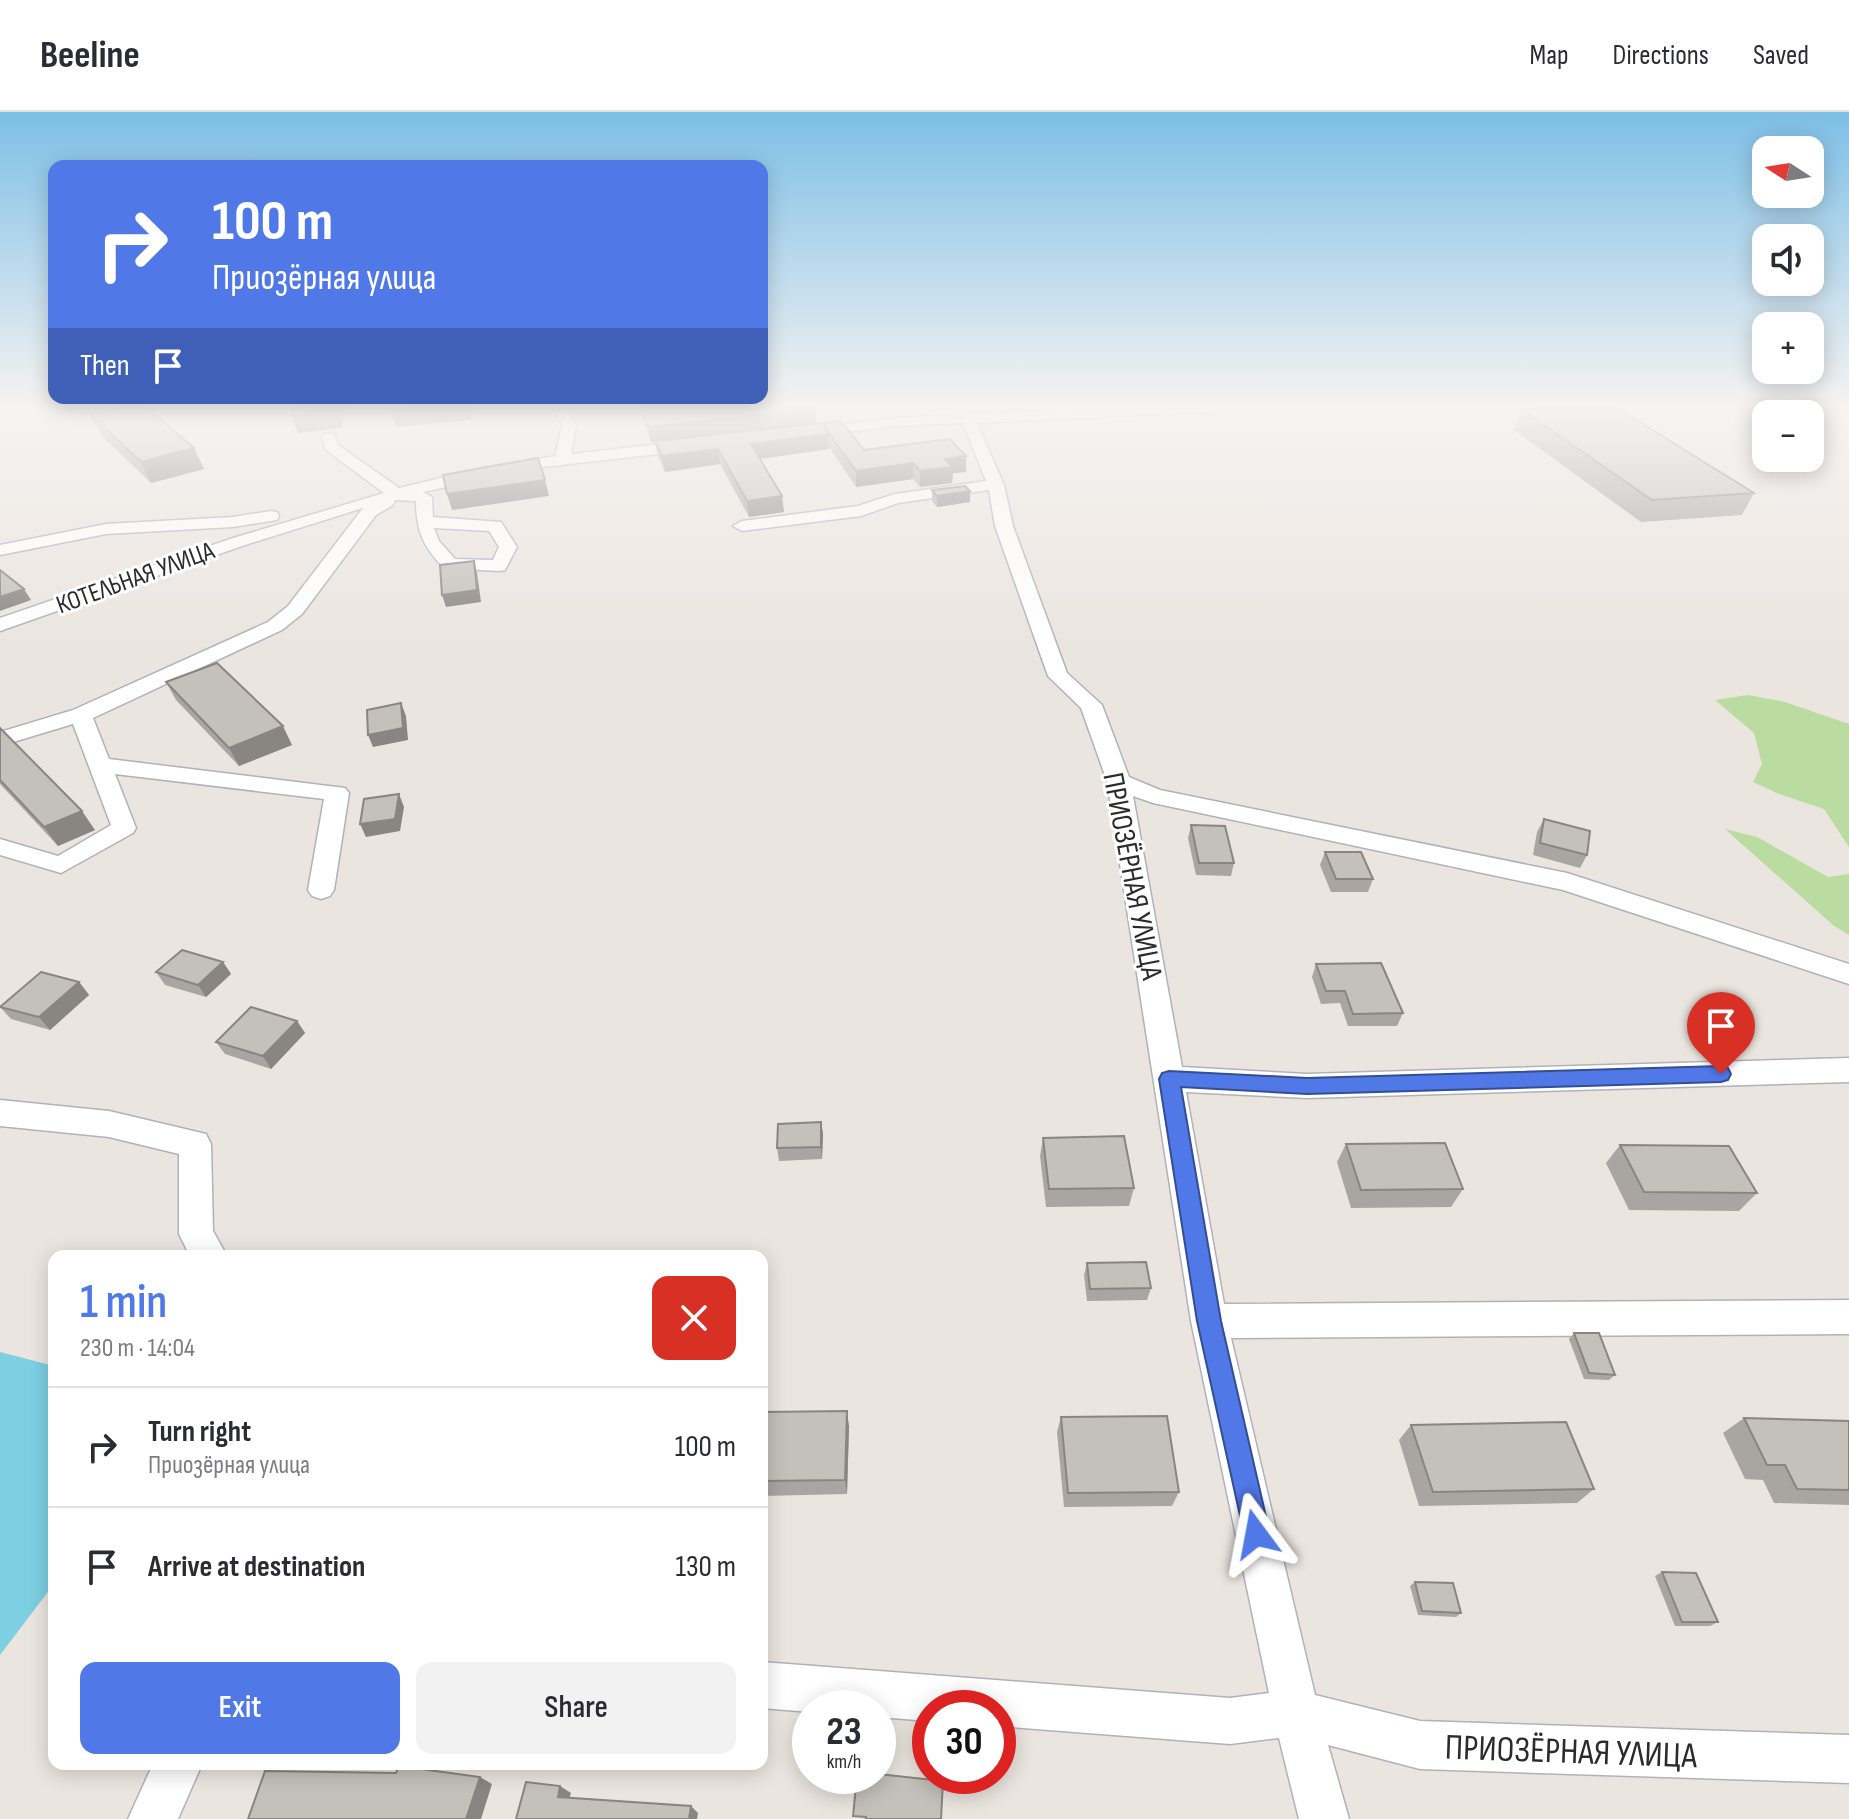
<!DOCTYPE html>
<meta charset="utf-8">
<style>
body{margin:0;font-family:"Sofia Sans Condensed",sans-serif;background:#f2f2f3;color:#2b2b33;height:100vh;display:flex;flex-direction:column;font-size:30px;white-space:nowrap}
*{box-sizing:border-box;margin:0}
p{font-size:26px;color:#7c7c81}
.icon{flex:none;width:44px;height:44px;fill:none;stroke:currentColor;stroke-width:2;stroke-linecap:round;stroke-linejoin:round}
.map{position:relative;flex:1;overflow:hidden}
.drawer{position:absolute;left:48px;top:1138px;width:720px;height:520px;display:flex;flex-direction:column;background:#fff;border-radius:16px;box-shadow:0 4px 20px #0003}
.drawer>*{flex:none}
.banner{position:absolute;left:48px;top:48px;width:720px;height:244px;border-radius:16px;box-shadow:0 4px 20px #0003;background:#5078e7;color:#fff;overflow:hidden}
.needle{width:52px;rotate:282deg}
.tools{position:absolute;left:1752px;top:24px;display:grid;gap:16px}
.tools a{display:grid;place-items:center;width:72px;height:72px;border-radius:16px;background:#fff;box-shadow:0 4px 20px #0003;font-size:40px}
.speed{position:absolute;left:792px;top:1578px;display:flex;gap:16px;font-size:40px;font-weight:700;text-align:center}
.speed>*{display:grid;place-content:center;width:104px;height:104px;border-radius:50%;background:#fff;box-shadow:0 4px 20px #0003;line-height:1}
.speed small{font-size:20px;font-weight:400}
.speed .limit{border:12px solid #d22;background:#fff;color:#111}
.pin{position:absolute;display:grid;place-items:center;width:68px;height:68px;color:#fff;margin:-82px -34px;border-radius:50% 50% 50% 0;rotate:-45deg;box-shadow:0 0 8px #0007}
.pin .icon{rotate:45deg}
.me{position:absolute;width:88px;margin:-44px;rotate:347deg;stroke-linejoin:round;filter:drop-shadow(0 0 6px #0008)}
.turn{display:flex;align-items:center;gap:28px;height:168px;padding:0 32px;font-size:36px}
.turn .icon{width:104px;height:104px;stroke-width:2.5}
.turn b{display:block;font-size:56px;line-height:68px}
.then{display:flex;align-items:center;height:76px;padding:0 32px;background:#0003;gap:16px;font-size:30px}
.round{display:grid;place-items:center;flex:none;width:84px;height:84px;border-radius:16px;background:#f2f2f3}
.head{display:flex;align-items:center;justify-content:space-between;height:136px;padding:0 32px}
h1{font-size:48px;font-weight:600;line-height:60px;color:#5078e7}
.cta{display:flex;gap:16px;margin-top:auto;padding:16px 32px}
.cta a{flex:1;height:92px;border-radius:16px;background:#5078e7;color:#fff;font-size:32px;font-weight:600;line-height:92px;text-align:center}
.cta a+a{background:#f2f2f3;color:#2b2b33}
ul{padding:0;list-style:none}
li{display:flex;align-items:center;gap:24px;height:120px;padding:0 32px;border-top:2px solid #e1e1e2}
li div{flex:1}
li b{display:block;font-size:30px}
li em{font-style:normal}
header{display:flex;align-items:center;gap:48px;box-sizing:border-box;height:112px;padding:0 40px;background:#fff;border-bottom:2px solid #e1e1e2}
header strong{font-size:38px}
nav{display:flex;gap:44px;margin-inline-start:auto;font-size:28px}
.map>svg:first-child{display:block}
</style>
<header>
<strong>Beeline</strong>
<nav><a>Map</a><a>Directions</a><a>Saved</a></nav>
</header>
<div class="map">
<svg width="1849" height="1707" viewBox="0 0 1849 1707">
<rect width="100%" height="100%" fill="#ebe5df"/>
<!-- green -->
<g fill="#badca1">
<polygon points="1748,583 1785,590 1849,612 1849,735 1824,697 1779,682 1753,670 1762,652 1754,621 1715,588"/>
<polygon points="1725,717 1757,725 1828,765 1849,762 1849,823 1833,813"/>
</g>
<!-- water -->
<polygon fill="#7dcfe2" points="0,1240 54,1254 54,1472 0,1543"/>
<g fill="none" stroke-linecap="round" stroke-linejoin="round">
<!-- minor casing -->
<g stroke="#afb2ba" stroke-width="3">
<g id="minor">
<path d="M554,295h14l8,18 -5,29 123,-14 8,5 -8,5 -160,18 -111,24 9,5 1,20 68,5 16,25 -12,23 -6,1 -55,-3c-21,-21 -28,-38 -28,-67l-21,-1 -2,5 -17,10 -74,99 -20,16 -189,88 16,41 236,29 4,5 -15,97 -4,6 -9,3 -9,-3 -4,-6 16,-91 -209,-25 21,54 -3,5 -72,40 -61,-18v-16l58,17 53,-31 -38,-101 -73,22v-14l73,-22 195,-88 20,-16 75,-98 -118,37 -245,86v-13l233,-80 151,-45 -58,-43 -4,-13 2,-3h10l4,11 61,43 83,-20 73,-12 7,-31zM434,416l55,3 10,16 -6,13 -38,-1 -16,-18z"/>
<polygon points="1121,295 1227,295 1220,299 977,311 1004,373 1013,414 1067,561 1102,593 1129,665 1160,678 1567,761 1849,852 1849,872 1563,778 1153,691 1133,684 1182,955 1307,962 1849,946 1849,970 1307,986 1186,980 1224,1192 1849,1188 1849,1222 1231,1226 1315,1583 1420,1609 1849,1623 1849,1671 1420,1657 1328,1633 1349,1707 1299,1707 1279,1626 1230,1632 998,1614 998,1596 930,1596 930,1609 878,1605 878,1596 810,1596 810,1600 762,1596 762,1550 1230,1586 1269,1581 1191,1209 1107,669 1081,596 1048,564 995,414 989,378 898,391 861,404 742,419 733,414 742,409 858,394 895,382 986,369 963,311 898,314 810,324 803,320 805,317 898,306"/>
<polygon points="271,399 277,400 279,404 277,408 233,415 106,422 0,443 0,433 106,412 233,405"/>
<polygon points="0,988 109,999 206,1022 211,1032 213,1119 227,1144 190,1144 179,1122 179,1042 109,1025 0,1014"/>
<polygon points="153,1652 202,1652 178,1707 128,1707"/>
</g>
</g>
<!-- minor -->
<use href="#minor" fill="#fff" fill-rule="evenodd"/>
</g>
<!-- wall -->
<g fill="#a9a5a0">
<polygon points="639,295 814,295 816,311 864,338 966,360 953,361 952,371 920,375 913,367 856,375 829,335 829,337 760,347 782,384 784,400 749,405 720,352 665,360 658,344 655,330 651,330"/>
<polygon points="1525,295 1615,295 1754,381 1742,403 1641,410 1514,318 1522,298 1524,298"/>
<polygon points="91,303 194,336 204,357 151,371 101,323"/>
<polygon points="932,378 970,390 937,395 932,389"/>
<polygon points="166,570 292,633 239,654 176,588"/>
<polygon points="0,616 95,718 58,734 0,672"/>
<polygon points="1544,707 1587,743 1580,756 1533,743 1537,720"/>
<polygon points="1191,713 1234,751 1231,764 1196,763 1188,726"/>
<polygon points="1325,740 1373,767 1368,780 1331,780 1320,753"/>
<polygon points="223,850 231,862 206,885 165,873 156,860"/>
<polygon points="1316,852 1403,901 1397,914 1348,914 1340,891 1321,892 1312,865"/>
<polygon points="79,870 89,883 50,918 11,907 0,895 0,894"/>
<polygon points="297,909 305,921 271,957 225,942 216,930"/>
<polygon points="821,1010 823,1022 822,1047 779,1049 777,1036"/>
<polygon points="1043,1026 1134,1076 1129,1094 1046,1095 1040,1044"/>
<polygon points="1346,1032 1463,1077 1451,1095 1351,1096 1337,1050"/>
<polygon points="1620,1033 1757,1081 1739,1099 1629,1098 1606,1051"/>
<polygon points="1087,1151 1151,1176 1147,1188 1087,1189 1084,1163"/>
<polygon points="1574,1221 1615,1263 1609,1268 1584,1267 1569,1227"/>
<polygon points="762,1300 849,1314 847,1382 762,1384"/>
<polygon points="1061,1305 1179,1380 1172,1394 1064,1395 1057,1320"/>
<polygon points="1744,1306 1849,1309 1849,1393 1774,1391 1763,1368 1745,1367 1723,1321"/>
<polygon points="1411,1313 1594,1377 1577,1391 1419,1394 1399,1328"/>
<polygon points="1662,1460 1718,1510 1710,1514 1675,1514 1655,1464"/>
<polygon points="1415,1470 1461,1501 1456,1505 1418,1503 1410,1474"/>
</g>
<!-- shaded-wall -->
<g fill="#898682">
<polygon points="335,295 354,295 344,297 342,316 298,321 291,303"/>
<polygon points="408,295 476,295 470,308 396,315 390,297"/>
<polygon points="815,297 816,312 651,330 648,315"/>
<polygon points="828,322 829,337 752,348 751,332"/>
<polygon points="194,336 204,357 151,371 141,350"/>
<polygon points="718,337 720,352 665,360 662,344"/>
<polygon points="966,344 966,360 953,361 952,371 920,375 920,359 945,347"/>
<polygon points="913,351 913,367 856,375 856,359"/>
<polygon points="545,368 549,384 452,398 447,382"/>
<polygon points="970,379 970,390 937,395 937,384"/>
<polygon points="782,384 784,400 749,405 747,389"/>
<polygon points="474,449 477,461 481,490 446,495 442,483"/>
<polygon points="24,477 31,488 0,499 0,485"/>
<polygon points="401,591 406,604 408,628 373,635 368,623"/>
<polygon points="283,614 292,633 239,654 229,636"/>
<polygon points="399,682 404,695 400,719 366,725 360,712"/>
<polygon points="82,699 95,718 58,734 44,715"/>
<polygon points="223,850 231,862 206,885 198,873"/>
<polygon points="79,870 89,883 50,918 39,905"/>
<polygon points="297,909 305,921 271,957 263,944"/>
<polygon points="821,1010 823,1022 822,1047 821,1035"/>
<polygon points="847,1299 849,1314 847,1382 845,1368"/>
<polygon points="480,1665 492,1672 481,1707 466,1707"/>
<polygon points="560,1674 571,1681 568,1691 558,1685"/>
<polygon points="691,1694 698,1701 697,1707 689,1707"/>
</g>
<!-- building -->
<g fill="#c4c0ba" stroke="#898682" stroke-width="2">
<polygon points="125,295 146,295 194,336 141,350 91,303"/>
<polygon points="292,295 335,295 335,298 291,303"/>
<polygon points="641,295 814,295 815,297 648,315"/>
<polygon points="1536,295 1615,295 1754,381 1652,388 1522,298 1539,297"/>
<polygon points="841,309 864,338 950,327 966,344 945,347 953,355 920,359 913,351 856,359 823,313 828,322 751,332 782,384 747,389 718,337 662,344 655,329"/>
<polygon points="538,346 545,368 447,382 443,363"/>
<polygon points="965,374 970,379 937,384 932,378"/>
<polygon points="474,449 477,478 442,483 440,453"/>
<polygon points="0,458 24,477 0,485"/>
<polygon points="217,551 283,614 229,636 166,570"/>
<polygon points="401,591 403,616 368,623 367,598"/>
<polygon points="0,616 82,699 44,715 0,668"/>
<polygon points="399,682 395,707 360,712 364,687"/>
<polygon points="1544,707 1590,719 1587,743 1540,731"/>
<polygon points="1191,713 1225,714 1234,751 1199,751"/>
<polygon points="1325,740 1361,740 1373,767 1336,767"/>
<polygon points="182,838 223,850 198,873 156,860"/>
<polygon points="1381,851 1403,901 1353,902 1345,879 1326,879 1316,852"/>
<polygon points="41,860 79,870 39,905 0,895"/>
<polygon points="251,895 297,909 263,944 216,930"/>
<polygon points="821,1010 821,1035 777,1036 778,1012"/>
<polygon points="1124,1024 1134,1076 1049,1077 1043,1026"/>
<polygon points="1445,1031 1463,1077 1361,1078 1346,1032"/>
<polygon points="1620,1033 1729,1034 1757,1081 1644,1080"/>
<polygon points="1146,1150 1151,1176 1090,1177 1087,1151"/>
<polygon points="1574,1221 1599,1221 1615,1263 1589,1261"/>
<polygon points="847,1299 845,1368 762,1369 762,1300"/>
<polygon points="1167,1304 1179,1380 1068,1381 1061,1305"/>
<polygon points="1744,1306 1849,1309 1849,1378 1797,1377 1785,1353 1767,1353"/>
<polygon points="1566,1310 1594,1377 1433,1380 1411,1313"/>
<polygon points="1662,1460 1696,1461 1718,1510 1682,1510"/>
<polygon points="1415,1470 1453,1471 1461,1501 1422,1499"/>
<polygon points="399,1654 480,1665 466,1707 248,1707 265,1659 396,1661"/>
<polygon points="878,1662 943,1669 941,1707 866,1707 866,1705 853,1704 857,1664 878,1664"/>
<polygon points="526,1670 560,1674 558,1685 691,1694 689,1707 516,1707"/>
</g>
<!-- sky -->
<linearGradient id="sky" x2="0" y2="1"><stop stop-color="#7dbfe6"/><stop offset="0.55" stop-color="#f6f3f1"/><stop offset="1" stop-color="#f6f3f1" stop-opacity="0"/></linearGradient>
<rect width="1849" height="534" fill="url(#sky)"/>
<!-- route -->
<polygon fill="#5078e7" stroke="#344e96" stroke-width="2" points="1721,954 1728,956 1731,962 1728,968 1721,970 1307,982 1181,975 1221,1209 1270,1422 1266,1431 1256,1435 1246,1431 1197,1209 1159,967 1162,961 1169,959 1307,966"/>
<g text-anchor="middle" stroke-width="6" stroke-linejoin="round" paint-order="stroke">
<!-- far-street labels -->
<g font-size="26" fill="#2b2b2b" stroke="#fff">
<text transform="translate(135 465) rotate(-20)" y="9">КОТЕЛЬНАЯ УЛИЦА</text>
</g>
<!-- street labels -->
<g font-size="30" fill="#2b2b2b" stroke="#fff">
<text transform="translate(1133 764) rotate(79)" y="10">ПРИОЗЁРНАЯ УЛИЦА</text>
</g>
<!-- near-street labels -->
<g font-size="36" fill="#2b2b2b" stroke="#fff">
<text transform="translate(1571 1638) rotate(2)" y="13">ПРИОЗЁРНАЯ УЛИЦА</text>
</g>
</g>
</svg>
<div class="tools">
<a><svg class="needle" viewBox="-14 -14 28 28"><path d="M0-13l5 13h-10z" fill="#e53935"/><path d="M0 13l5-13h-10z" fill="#7c7c81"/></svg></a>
<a><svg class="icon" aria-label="sound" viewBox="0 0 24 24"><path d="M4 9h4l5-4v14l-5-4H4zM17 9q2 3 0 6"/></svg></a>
<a>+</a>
<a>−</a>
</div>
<div class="speed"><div>23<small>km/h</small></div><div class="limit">30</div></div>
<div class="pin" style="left:1721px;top:962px;background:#d93025"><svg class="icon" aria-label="arrive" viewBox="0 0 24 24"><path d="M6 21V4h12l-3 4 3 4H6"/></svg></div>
<svg class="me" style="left:1256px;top:1422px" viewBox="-20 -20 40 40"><path d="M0-17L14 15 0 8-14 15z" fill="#5078e7" stroke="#fff" stroke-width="4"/></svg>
<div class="banner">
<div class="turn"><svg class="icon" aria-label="right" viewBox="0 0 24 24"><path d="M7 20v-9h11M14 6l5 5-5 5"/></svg><div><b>100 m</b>Приозёрная улица</div></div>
<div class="then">Then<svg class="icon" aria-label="arrive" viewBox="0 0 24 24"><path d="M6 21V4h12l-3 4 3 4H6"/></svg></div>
</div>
<section class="drawer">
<div class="head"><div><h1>1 min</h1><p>230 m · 14:04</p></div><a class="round" style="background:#d93025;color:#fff"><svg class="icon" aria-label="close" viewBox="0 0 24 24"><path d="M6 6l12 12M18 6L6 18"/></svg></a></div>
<ul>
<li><svg class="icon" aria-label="right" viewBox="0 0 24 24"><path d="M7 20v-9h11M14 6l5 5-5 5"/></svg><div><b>Turn right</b><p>Приозёрная улица</p></div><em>100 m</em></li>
<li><svg class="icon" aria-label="arrive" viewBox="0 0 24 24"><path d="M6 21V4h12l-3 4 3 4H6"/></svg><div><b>Arrive at destination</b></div><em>130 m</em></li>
</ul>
<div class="cta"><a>Exit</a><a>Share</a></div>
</section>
</div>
